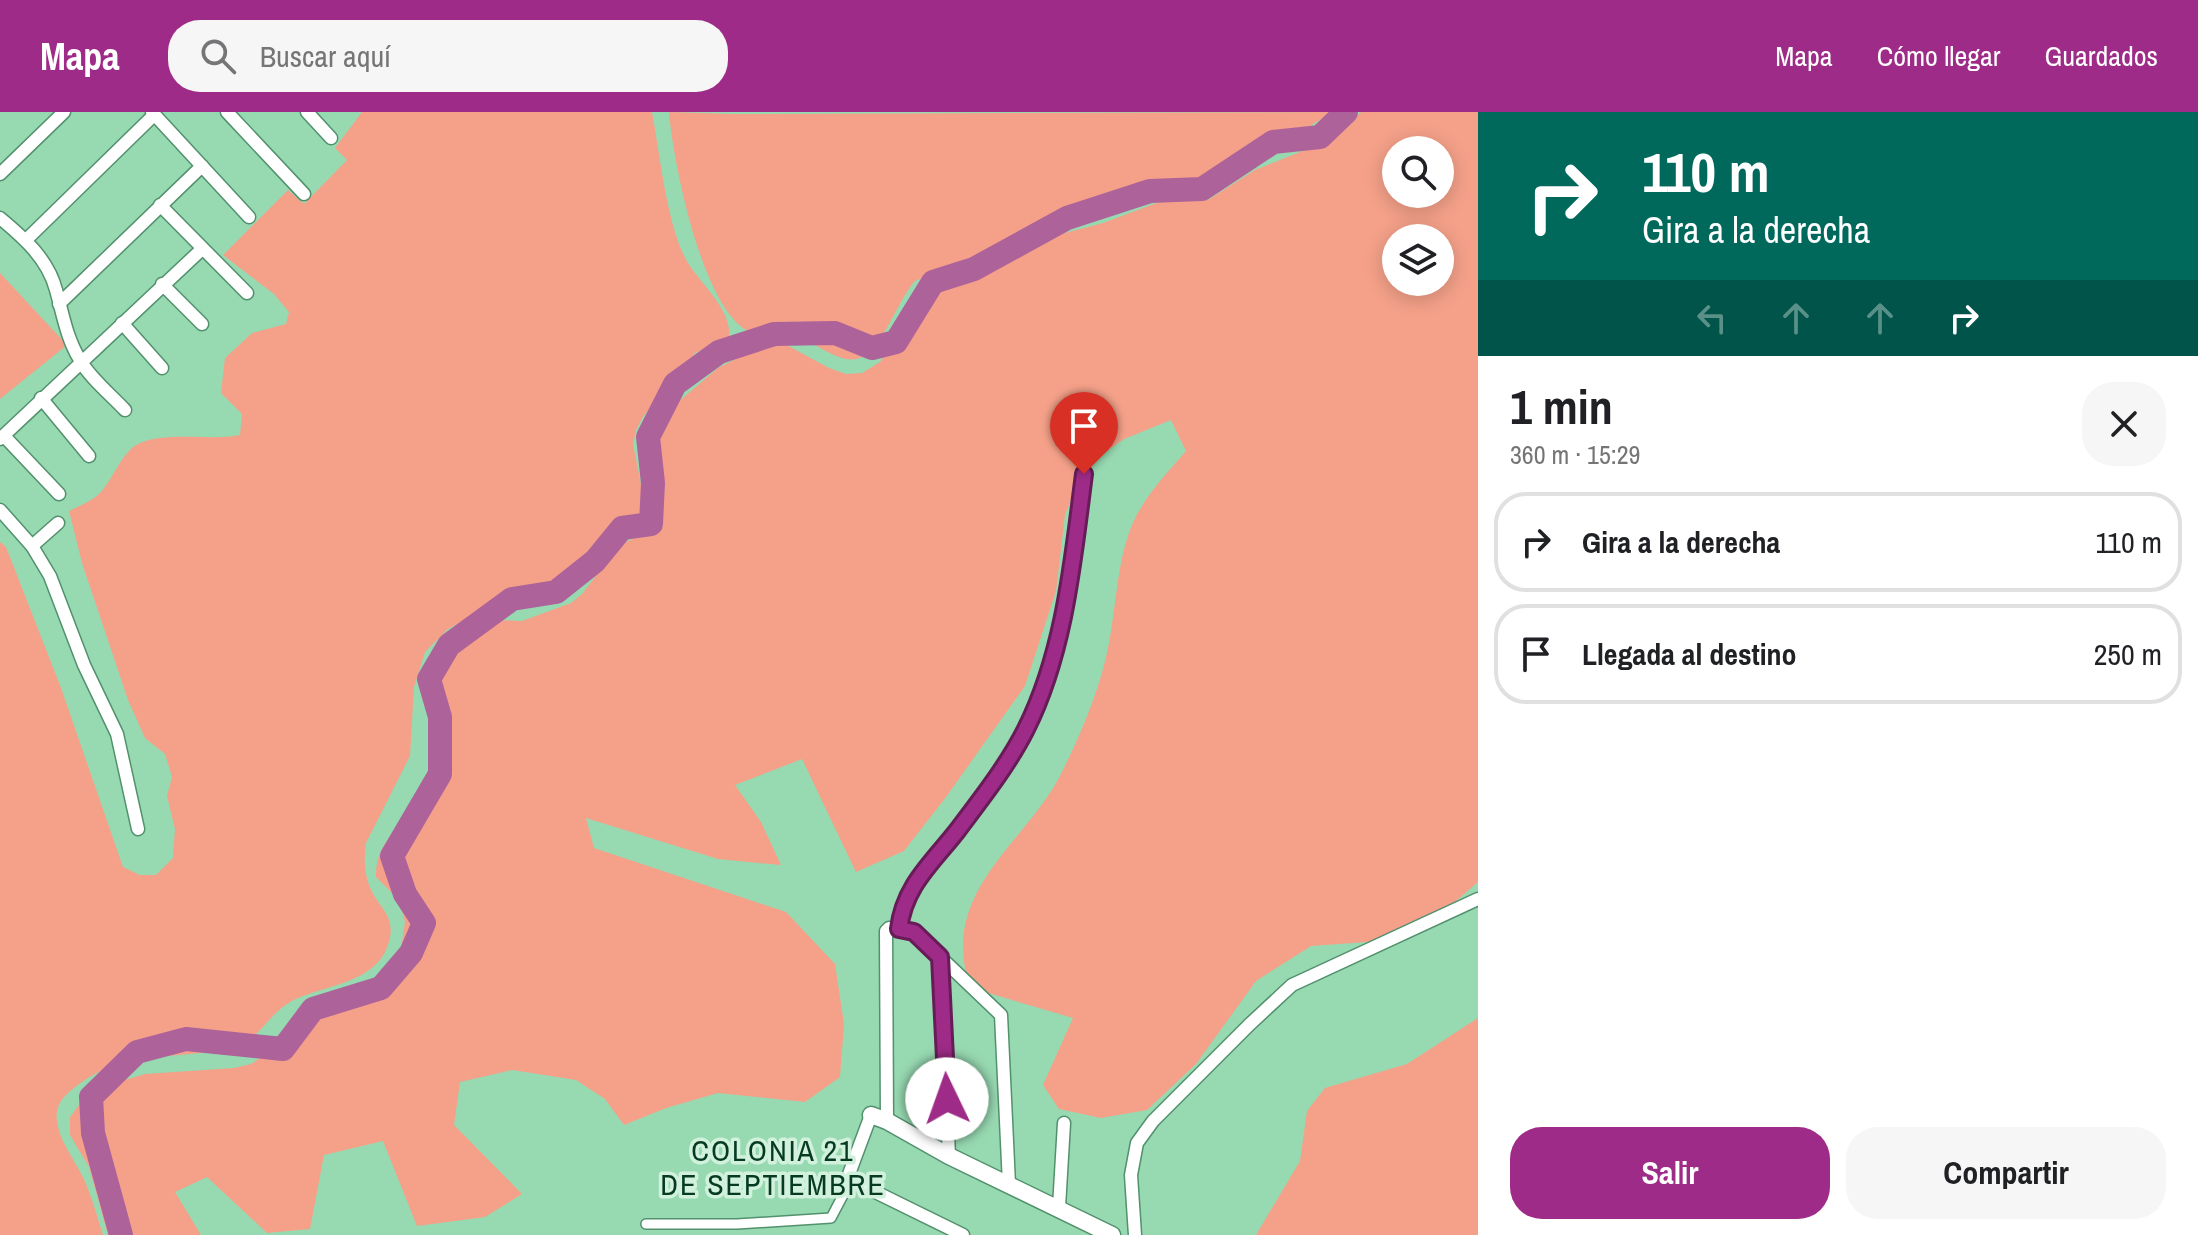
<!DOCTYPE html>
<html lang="es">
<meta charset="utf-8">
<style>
body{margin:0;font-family:"Archivo Narrow",sans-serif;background:#f6f6f6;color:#202124;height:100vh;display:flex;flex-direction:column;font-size:30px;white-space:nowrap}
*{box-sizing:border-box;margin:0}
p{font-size:26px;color:#757577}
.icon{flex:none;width:44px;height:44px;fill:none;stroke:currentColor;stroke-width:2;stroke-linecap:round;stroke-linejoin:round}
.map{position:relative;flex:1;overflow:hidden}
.sheet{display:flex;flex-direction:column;background:#fff;width:720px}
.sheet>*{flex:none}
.guide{background:#00695c;color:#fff;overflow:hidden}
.tools{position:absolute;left:1382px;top:24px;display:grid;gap:16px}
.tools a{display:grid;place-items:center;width:72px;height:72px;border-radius:50%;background:#fff;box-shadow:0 4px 20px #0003;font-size:40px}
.pin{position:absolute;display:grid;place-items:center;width:68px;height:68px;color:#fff;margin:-82px -34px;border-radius:50% 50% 50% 0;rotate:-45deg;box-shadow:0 0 8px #0007}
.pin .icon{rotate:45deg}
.me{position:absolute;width:88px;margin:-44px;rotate:357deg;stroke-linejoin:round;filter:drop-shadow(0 0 6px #0008)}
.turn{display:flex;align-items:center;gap:28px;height:168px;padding:0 32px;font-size:36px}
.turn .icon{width:104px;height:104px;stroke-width:2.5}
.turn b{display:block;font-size:56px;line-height:68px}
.lanes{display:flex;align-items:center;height:76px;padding:0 32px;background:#0003;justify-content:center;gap:40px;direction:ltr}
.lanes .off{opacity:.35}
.round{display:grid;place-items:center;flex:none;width:84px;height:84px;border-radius:32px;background:#f6f6f6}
.headline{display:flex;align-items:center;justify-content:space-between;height:136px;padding:0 32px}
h1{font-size:48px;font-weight:700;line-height:60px}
.button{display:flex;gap:16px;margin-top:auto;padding:16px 32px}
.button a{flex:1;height:92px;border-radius:32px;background:#9e2b87;color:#fff;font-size:32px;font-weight:700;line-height:92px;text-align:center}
.button a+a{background:#f6f6f6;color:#202124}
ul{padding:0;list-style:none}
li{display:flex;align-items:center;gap:24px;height:100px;margin:0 16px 12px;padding:0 16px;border:4px solid #e0e0e0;border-radius:32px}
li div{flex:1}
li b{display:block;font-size:30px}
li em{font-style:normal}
header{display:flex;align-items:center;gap:48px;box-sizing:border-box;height:112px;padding:0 40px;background:#9e2b87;color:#fff}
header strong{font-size:38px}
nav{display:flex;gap:44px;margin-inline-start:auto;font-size:28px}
.search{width:560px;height:72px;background:#f6f6f6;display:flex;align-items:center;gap:20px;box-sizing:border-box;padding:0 28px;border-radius:32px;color:#757577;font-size:30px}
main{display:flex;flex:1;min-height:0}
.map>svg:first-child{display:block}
</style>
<header>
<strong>Mapa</strong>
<div class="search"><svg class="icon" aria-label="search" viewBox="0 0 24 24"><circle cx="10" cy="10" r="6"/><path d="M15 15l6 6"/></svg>Buscar aquí</div>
<nav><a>Mapa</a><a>Cómo llegar</a><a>Guardados</a></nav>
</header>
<main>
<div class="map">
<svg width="1478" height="1123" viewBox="0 0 1478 1123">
<rect width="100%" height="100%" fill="#97d9b1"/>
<!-- green -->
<g fill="#f5a189" fill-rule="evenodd">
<path d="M362,0h290c8,42 15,116 36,151 13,21 45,48 41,75l-34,15 -21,32 -30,30 -8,15 -3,14 9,46 -1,26 -25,10 -14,10 -43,60 -23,7 -52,7 -36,19 -23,23 -11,35 -4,69 -44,87c-2,14 -2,28 3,42 9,24 29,30 19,60 -13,39 -65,40 -96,56 -22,11 -33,39 -56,45 -55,16 -107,1 -157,38 -9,7 -20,15 -22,27 -4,26 23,54 31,78 6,15 10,31 15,46h-103v-693l6,5 55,141 62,179 17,8h16l17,-17 2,-29 -8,-33 5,-19 -7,-23 -20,-16 -17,-38 -46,-137 -13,-52c10,-5 25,-11 32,-19 11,-13 17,-30 29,-42 22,-22 81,-8 110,-15l2,-21 -21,-21 4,-35 27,-25 34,-9 3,-12 -15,-18 -51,-39 65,-65 16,14 43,-44 -12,-12z"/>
<path d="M669,0l65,2 599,-2 -113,68h-27l-75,18 -203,83c-17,19 -31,63 -51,75 -19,11 -38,-7 -56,-14 -18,-7 -43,-2 -60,-11 -46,-23 -75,-170 -79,-219z"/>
<path d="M1361,0h117v770l-22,19 -76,40 -69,5 -55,35 -60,83 -49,46 -46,8 -42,-9 -16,-24 30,-67 -105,-31c-2,-13 -5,-28 -5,-42 1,-69 69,-113 98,-171 20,-40 40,-87 48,-131 7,-36 8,-78 21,-113 11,-30 36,-56 56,-79l-15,-31 -47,19 -40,28 -19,48 -9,76 -31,95 -79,111 -42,54 -48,21 -54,-113 -67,26 26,37 20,43 -63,-6 -132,-41 8,30 192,64 49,52 9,60 -4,53 -35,25 -87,-9 -52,15 -42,17 -19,-26 -29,-19 -64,-10 -52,12 -6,43 68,69 -37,23 -68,9 -34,-85 -59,14 -14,74 -43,4 -60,-56 -32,15 26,43h-93l-19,-68 -19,-32v-18l12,-16 36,-19 27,-8 89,-6 17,-4 14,-9 33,-31 13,-7 48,-11 30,-20 9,-17 7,-47 -6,-22 -23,-23c-1,-42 34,-54 59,-83l2,-45 -13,-54 12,-36 20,-22 21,-13 14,-4 31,1 49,-18 11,-9 37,-48 28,-15 5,-6 2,-11 -6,-57 10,-33 6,-10 54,-46 50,-25h15l46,25 17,6 16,-1 18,-11 14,-20 14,-35 29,-22 113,-48 53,-14 59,-22 46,-1 47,-30 60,-24 29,-17zM1396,38h44v44h-44zM1396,126h44v44h-44z"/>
<polygon points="0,161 67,233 0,287"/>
<polygon points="1478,906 1478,1123 1256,1123 1300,1049 1307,999 1325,976 1407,952"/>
</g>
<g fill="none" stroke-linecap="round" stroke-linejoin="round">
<!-- river -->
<polyline stroke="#ad639a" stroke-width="24" points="121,1123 93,1021 91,985 137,940 186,927 283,937 313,897 381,876 411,841 424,811 405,782 392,744 440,662 440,605 429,567 449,533 512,487 556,480 595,449 622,416 651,412 653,371 648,325 675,272 719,240 774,222 835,221 872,236 896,230 933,170 974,157 1067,106 1150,79 1202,77 1273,30 1320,25 1346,0"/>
<!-- pedestrian casing -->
<g stroke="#52916d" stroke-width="12">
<polyline id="pedestrian" points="646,1112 737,1112 831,1106 851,1068"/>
</g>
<!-- minor casing -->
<g stroke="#52916d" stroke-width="15">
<g id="minor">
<polyline points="152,0 249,105"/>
<polyline points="227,0 304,82"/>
<polyline points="307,0 331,26"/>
<polyline points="0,62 64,0"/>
<polyline points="160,93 247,181"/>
<path d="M0,106c24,20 48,41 56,72 7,24 10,47 24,70 10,18 30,34 45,50"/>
<polyline points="26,128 154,3"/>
<polyline points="162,172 202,212"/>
<polyline points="59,192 202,54"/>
<polyline points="122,211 162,256"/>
<polyline points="41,286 89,344"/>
<polyline points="4,324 59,382"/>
<polyline points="0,327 202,137"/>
<polyline points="0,398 32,434 50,464 84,553 117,622 138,717"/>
<polyline points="32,434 58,411"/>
<path d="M899,817c5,-43 34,-66 58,-98 24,-32 51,-66 69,-102 39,-78 47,-170 58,-255"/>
<polyline points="940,845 949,1044"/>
<polyline points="871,1003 849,1062 851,1068 963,1123"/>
<polyline points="887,1009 886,819 889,816 914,820 1001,903 1009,1072"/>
<polyline points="1059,1095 1064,1011"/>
<polyline points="1135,1123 1131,1063 1137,1031 1153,1009 1250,912 1292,873 1478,787"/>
</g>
</g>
<!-- tertiary casing -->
<g stroke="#52916d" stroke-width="19">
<polyline id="tertiary" points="871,1003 887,1009 949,1044 1112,1123"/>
</g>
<!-- pedestrian -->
<use href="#pedestrian" stroke="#fff" stroke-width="9"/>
<!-- minor -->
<use href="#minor" stroke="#fff" stroke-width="12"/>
<!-- tertiary -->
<use href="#tertiary" stroke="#fff" stroke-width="16"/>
</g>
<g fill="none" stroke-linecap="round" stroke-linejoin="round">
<!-- route casing -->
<g stroke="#671c58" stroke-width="20">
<path id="route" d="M947,987l-7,-142 -26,-25 -15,-3c5,-43 33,-66 58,-98 24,-32 51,-66 69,-102 39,-78 47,-170 58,-255"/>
</g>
<!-- route -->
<use href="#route" stroke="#9e2b87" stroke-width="14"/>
</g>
<g text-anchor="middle" stroke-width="7" stroke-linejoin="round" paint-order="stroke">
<!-- neighbourhood labels -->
<g font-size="30" letter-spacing="2" fill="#063b22" stroke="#d1f1dd">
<text x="773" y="1049">COLONIA 21<tspan x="773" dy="34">DE SEPTIEMBRE</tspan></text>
</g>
</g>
</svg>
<div class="tools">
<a><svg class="icon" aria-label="search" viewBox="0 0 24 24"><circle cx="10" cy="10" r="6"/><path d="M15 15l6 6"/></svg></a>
<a><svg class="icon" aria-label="layers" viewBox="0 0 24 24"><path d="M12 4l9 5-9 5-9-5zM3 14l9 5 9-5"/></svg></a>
</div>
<div class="pin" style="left:1084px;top:362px;background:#d93025"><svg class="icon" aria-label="arrive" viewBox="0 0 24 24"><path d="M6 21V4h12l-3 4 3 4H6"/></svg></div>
<svg class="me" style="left:947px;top:987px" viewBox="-20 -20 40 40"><circle r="19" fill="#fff"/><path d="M0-13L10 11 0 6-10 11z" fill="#9e2b87"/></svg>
</div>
<section class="sheet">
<div class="guide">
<div class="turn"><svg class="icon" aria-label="right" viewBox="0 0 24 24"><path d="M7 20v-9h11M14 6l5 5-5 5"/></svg><div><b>110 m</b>Gira a la derecha</div></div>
<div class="lanes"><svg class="icon off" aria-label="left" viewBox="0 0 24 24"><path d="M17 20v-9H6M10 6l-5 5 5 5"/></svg><svg class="icon off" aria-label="ahead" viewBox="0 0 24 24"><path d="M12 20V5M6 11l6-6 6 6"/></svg><svg class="icon off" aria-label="ahead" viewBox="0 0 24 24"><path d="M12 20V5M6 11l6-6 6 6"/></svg><svg class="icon" aria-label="right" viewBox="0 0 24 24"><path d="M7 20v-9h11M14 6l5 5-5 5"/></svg></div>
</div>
<div class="headline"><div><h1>1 min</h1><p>360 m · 15:29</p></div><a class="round"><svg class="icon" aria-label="close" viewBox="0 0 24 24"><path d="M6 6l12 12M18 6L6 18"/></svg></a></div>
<ul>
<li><svg class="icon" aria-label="right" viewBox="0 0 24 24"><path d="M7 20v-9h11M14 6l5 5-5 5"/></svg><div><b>Gira a la derecha</b></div><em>110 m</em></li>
<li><svg class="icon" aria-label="arrive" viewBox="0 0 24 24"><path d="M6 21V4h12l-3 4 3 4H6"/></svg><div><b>Llegada al destino</b></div><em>250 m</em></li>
</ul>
<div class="button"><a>Salir</a><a>Compartir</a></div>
</section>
</main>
